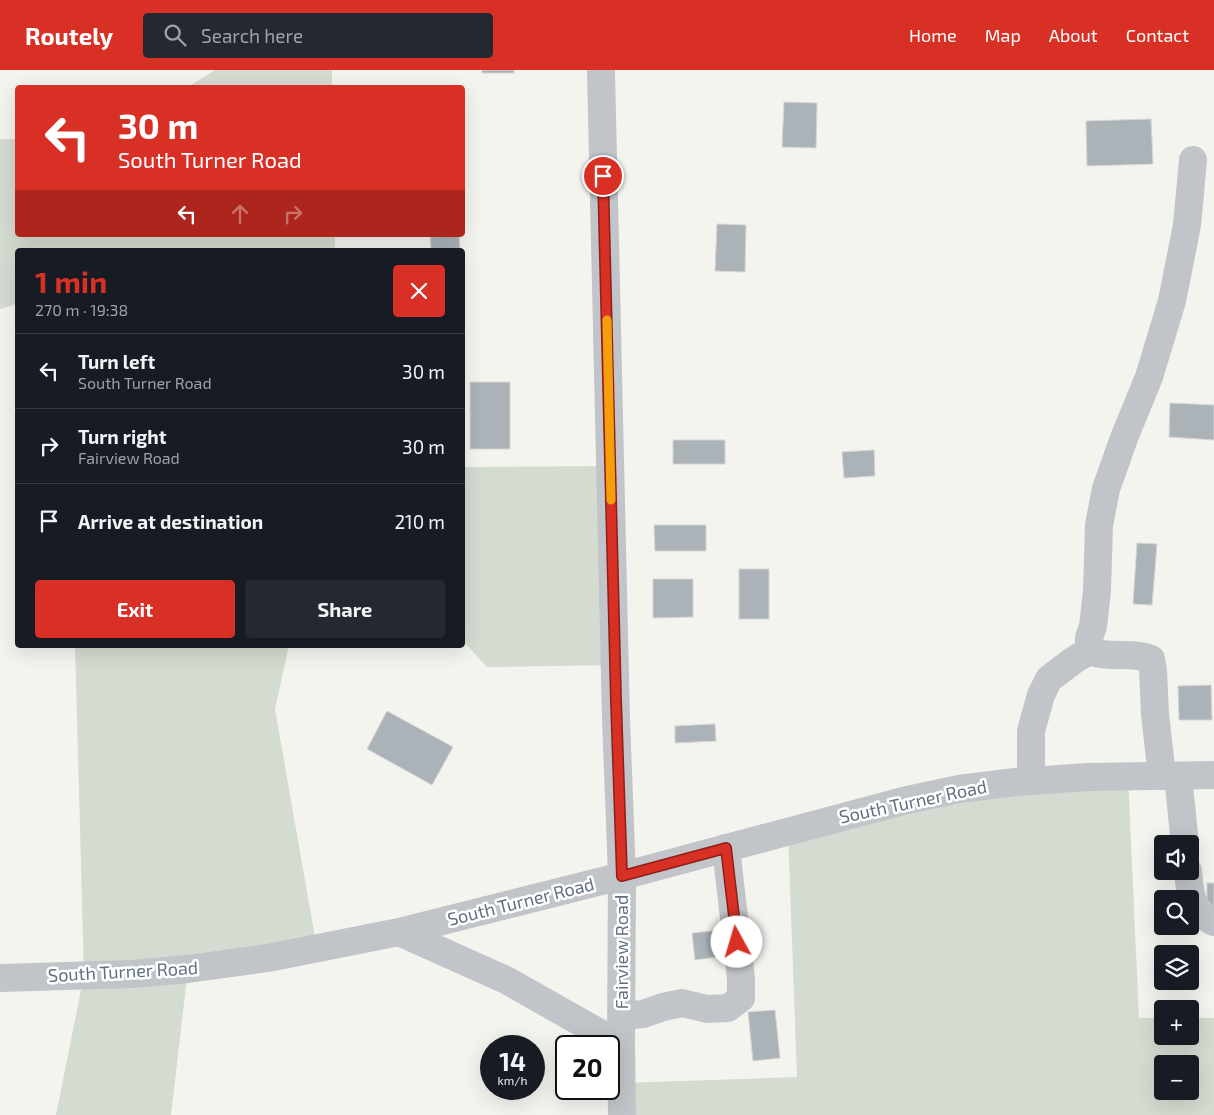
<!DOCTYPE html>
<meta charset="utf-8">
<style>
body{margin:0;font-family:"Exo 2",sans-serif;background:#242831;color:#f1f3f6;height:100vh;display:flex;flex-direction:column;font-size:19px;white-space:nowrap}
*{box-sizing:border-box;margin:0}
p{font-size:16px;color:#9ea1a6}
.icon{flex:none;width:28px;height:28px;fill:none;stroke:currentColor;stroke-width:2;stroke-linecap:round;stroke-linejoin:round}
.map{position:relative;flex:1;overflow:hidden}
.sheet{position:absolute;left:15px;top:178px;width:450px;height:400px;display:flex;flex-direction:column;background:#171b24;border-radius:5px;box-shadow:0 5px 20px #0002}
.sheet>*{flex:none}
.top-card{position:absolute;left:15px;top:15px;width:450px;height:152px;border-radius:5px;box-shadow:0 5px 20px #0002;background:#d93025;color:#fff;overflow:hidden}
.controls{position:absolute;left:1154px;top:765px;display:grid;gap:10px}
.controls a{display:grid;place-items:center;width:45px;height:45px;border-radius:5px;background:#171b24;box-shadow:0 5px 20px #0002;font-size:25px}
.speed{position:absolute;left:480px;top:965px;display:flex;gap:10px;font-size:25px;font-weight:700;text-align:center}
.speed>*{display:grid;place-content:center;width:65px;height:65px;border-radius:50%;background:#171b24;box-shadow:0 5px 20px #0002;line-height:1}
.speed small{font-size:12px;font-weight:400}
.speed .limit{border:2px solid #111;border-radius:8px;background:#fff;color:#111}
.pin{position:absolute;display:grid;place-items:center;width:42px;height:42px;color:#fff;margin:-21px;border:2px solid #fff;border-radius:50%;box-shadow:0 1px 5px #0007}
.me{position:absolute;width:55px;margin:-28px;rotate:354deg;stroke-linejoin:round;filter:drop-shadow(0 0 4px #0008)}
.turn{display:flex;align-items:center;gap:18px;height:105px;padding:0 20px;font-size:22px}
.turn .icon{width:65px;height:65px;stroke-width:2.5}
.turn b{display:block;font-size:35px;line-height:42px}
.lanes{display:flex;align-items:center;height:48px;padding:0 20px;background:#0003;justify-content:center;gap:25px;direction:ltr}
.lanes .off{opacity:.35}
.round{display:grid;place-items:center;flex:none;width:52px;height:52px;border-radius:5px;background:#242831}
.summary{display:flex;align-items:center;justify-content:space-between;height:85px;padding:0 20px}
h1{font-size:30px;font-weight:700;line-height:38px;color:#d93025}
.action{display:flex;gap:10px;margin-top:auto;padding:10px 20px}
.action a{flex:1;height:58px;border-radius:5px;background:#d93025;color:#fff;font-size:20px;font-weight:700;line-height:58px;text-align:center}
.action a+a{background:#242831;color:#f1f3f6}
ul{padding:0;list-style:none}
li{display:flex;align-items:center;gap:15px;height:75px;padding:0 20px;border-top:1px solid #363941}
li div{flex:1}
li b{display:block;font-size:19px}
li em{font-style:normal}
header{display:flex;align-items:center;gap:30px;box-sizing:border-box;height:70px;padding:0 25px;background:#d93025;color:#fff}
header strong{font-size:24px}
nav{display:flex;gap:28px;margin-inline-start:auto;font-size:18px}
.search{width:350px;height:45px;background:#242831;display:flex;align-items:center;gap:12px;box-sizing:border-box;padding:0 18px;border-radius:5px;color:#9ea1a6;font-size:19px}
.map>svg:first-child{display:block}
</style>
<header>
<strong>Routely</strong>
<div class="search"><svg class="icon" aria-label="search" viewBox="0 0 24 24"><circle cx="10" cy="10" r="6"/><path d="M15 15l6 6"/></svg>Search here</div>
<nav><a>Home</a><a>Map</a><a>About</a><a>Contact</a></nav>
</header>
<div class="map">
<svg width="1214" height="1045" viewBox="0 0 1214 1045">
<rect width="100%" height="100%" fill="#f4f4ef"/>
<!-- green -->
<g fill="#d4dbd0" fill-rule="evenodd">
<polygon points="215,0 332,0 332,17 188,17"/>
<polygon points="0,69 17,69 18,165 335,165 335,180 18,180 17,234 0,239"/>
<polygon points="610,396 615,595 487,597 463,571 463,397"/>
<polygon points="75,575 289,575 275,639 317,879 188,899 171,1045 56,1045 84,905"/>
<path d="M1128,707l11,241h23v18h28v-18h24v97h-591l-1,-32 175,-6 -9,-245 115,-31zM1162,994h28v27h-28z"/>
</g>
<!-- building -->
<g fill="#abb2b8" stroke="#d5d5d2">
<rect x="482" y="0" width="32" height="3"/>
<polygon points="784,32 817,33 816,78 782,77"/>
<polygon points="1151,49 1153,94 1087,96 1086,51"/>
<polygon points="717,154 746,155 745,202 715,201"/>
<polygon points="430,165 459,165 460,180 431,180"/>
<rect x="470" y="312" width="40" height="67"/>
<polygon points="1170,333 1214,335 1214,370 1169,367"/>
<rect x="673" y="370" width="52" height="24"/>
<polygon points="874,380 875,406 844,408 842,382"/>
<polygon points="654,455 706,455 706,481 655,481"/>
<polygon points="1137,473 1157,474 1152,535 1133,534"/>
<rect x="739" y="499" width="30" height="50"/>
<polygon points="653,509 693,509 693,547 653,548"/>
<polygon points="1211,615 1212,650 1179,650 1178,616"/>
<polygon points="387,641 453,677 432,715 367,679"/>
<polygon points="715,654 716,671 675,673 675,656"/>
<rect x="1207" y="813" width="7" height="26"/>
<polygon points="721,860 724,886 695,890 692,863"/>
<polygon points="775,940 780,988 753,991 748,942"/>
</g>
<g fill="none" stroke-linecap="round" stroke-linejoin="round">
<!-- minor -->
<g stroke="#c1c4c8" stroke-width="28">
<polyline points="601,0 616,649 622,806 621,975 622,1045"/>
<path d="M1162,706l-7,-62 -2,-44 -2,-11c-20,-8 -42,0 -62,-8v-13l4,-12 4,-35 2,-66 7,-36 18,-51 25,-61 23,-76 15,-76 6,-65"/>
<polyline points="1178,706 1185,774"/>
<polyline points="1031,711 1031,661 1041,625 1049,609 1074,590 1089,581"/>
<path d="M1188,801c2,24 3,39 26,51"/>
<polyline points="399,862 506,910 621,975"/>
<polyline points="0,908 132,904 188,899 268,888 399,862 622,806 903,731 959,719 1015,712 1088,707 1214,705"/>
<polyline points="622,946 643,944 663,937 682,933 707,939 728,938 741,928 741,909 726,778"/>
</g>
</g>
<g fill="none" stroke-linecap="round" stroke-linejoin="round">
<!-- route casing -->
<g stroke="#8d1f18" stroke-width="12">
<polyline id="route" points="603,106 616,631 622,806 726,778 737,872"/>
</g>
<!-- route -->
<use href="#route" stroke="#d93025" stroke-width="9"/>
<!-- slow -->
<polyline stroke="#f59e0b" stroke-width="9" points="607,250 611,430"/>
</g>
<g text-anchor="middle" stroke-width="5" stroke-linejoin="round" paint-order="stroke">
<!-- street labels -->
<g font-size="18" fill="#617183" stroke="#fff">
<text transform="translate(913 732) rotate(-12)" y="6">South Turner Road</text>
<text transform="translate(521 832) rotate(-14)" y="6">South Turner Road</text>
<text transform="translate(622 882) rotate(-90)" y="6">Fairview Road</text>
<text transform="translate(123 902) rotate(-3)" y="6">South Turner Road</text>
</g>
</g>
</svg>
<div class="controls">
<a><svg class="icon" aria-label="sound" viewBox="0 0 24 24"><path d="M4 9h4l5-4v14l-5-4H4zM17 9q2 3 0 6"/></svg></a>
<a><svg class="icon" aria-label="search" viewBox="0 0 24 24"><circle cx="10" cy="10" r="6"/><path d="M15 15l6 6"/></svg></a>
<a><svg class="icon" aria-label="layers" viewBox="0 0 24 24"><path d="M12 4l9 5-9 5-9-5zM3 14l9 5 9-5"/></svg></a>
<a>+</a>
<a>−</a>
</div>
<div class="speed"><div>14<small>km/h</small></div><div class="limit">20</div></div>
<div class="pin" style="left:603px;top:106px;background:#d93025"><svg class="icon" aria-label="arrive" viewBox="0 0 24 24"><path d="M6 21V4h12l-3 4 3 4H6"/></svg></div>
<svg class="me" style="left:737px;top:872px" viewBox="-20 -20 40 40"><circle r="19" fill="#fff"/><path d="M0-13L10 11 0 6-10 11z" fill="#d93025"/></svg>
<div class="top-card">
<div class="turn"><svg class="icon" aria-label="left" viewBox="0 0 24 24"><path d="M17 20v-9H6M10 6l-5 5 5 5"/></svg><div><b>30 m</b>South Turner Road</div></div>
<div class="lanes"><svg class="icon" aria-label="left" viewBox="0 0 24 24"><path d="M17 20v-9H6M10 6l-5 5 5 5"/></svg><svg class="icon off" aria-label="ahead" viewBox="0 0 24 24"><path d="M12 20V5M6 11l6-6 6 6"/></svg><svg class="icon off" aria-label="right" viewBox="0 0 24 24"><path d="M7 20v-9h11M14 6l5 5-5 5"/></svg></div>
</div>
<section class="sheet">
<div class="summary"><div><h1>1 min</h1><p>270 m · 19:38</p></div><a class="round" style="background:#d93025;color:#fff"><svg class="icon" aria-label="close" viewBox="0 0 24 24"><path d="M6 6l12 12M18 6L6 18"/></svg></a></div>
<ul>
<li><svg class="icon" aria-label="left" viewBox="0 0 24 24"><path d="M17 20v-9H6M10 6l-5 5 5 5"/></svg><div><b>Turn left</b><p>South Turner Road</p></div><em>30 m</em></li>
<li><svg class="icon" aria-label="right" viewBox="0 0 24 24"><path d="M7 20v-9h11M14 6l5 5-5 5"/></svg><div><b>Turn right</b><p>Fairview Road</p></div><em>30 m</em></li>
<li><svg class="icon" aria-label="arrive" viewBox="0 0 24 24"><path d="M6 21V4h12l-3 4 3 4H6"/></svg><div><b>Arrive at destination</b></div><em>210 m</em></li>
</ul>
<div class="action"><a>Exit</a><a>Share</a></div>
</section>
</div>
